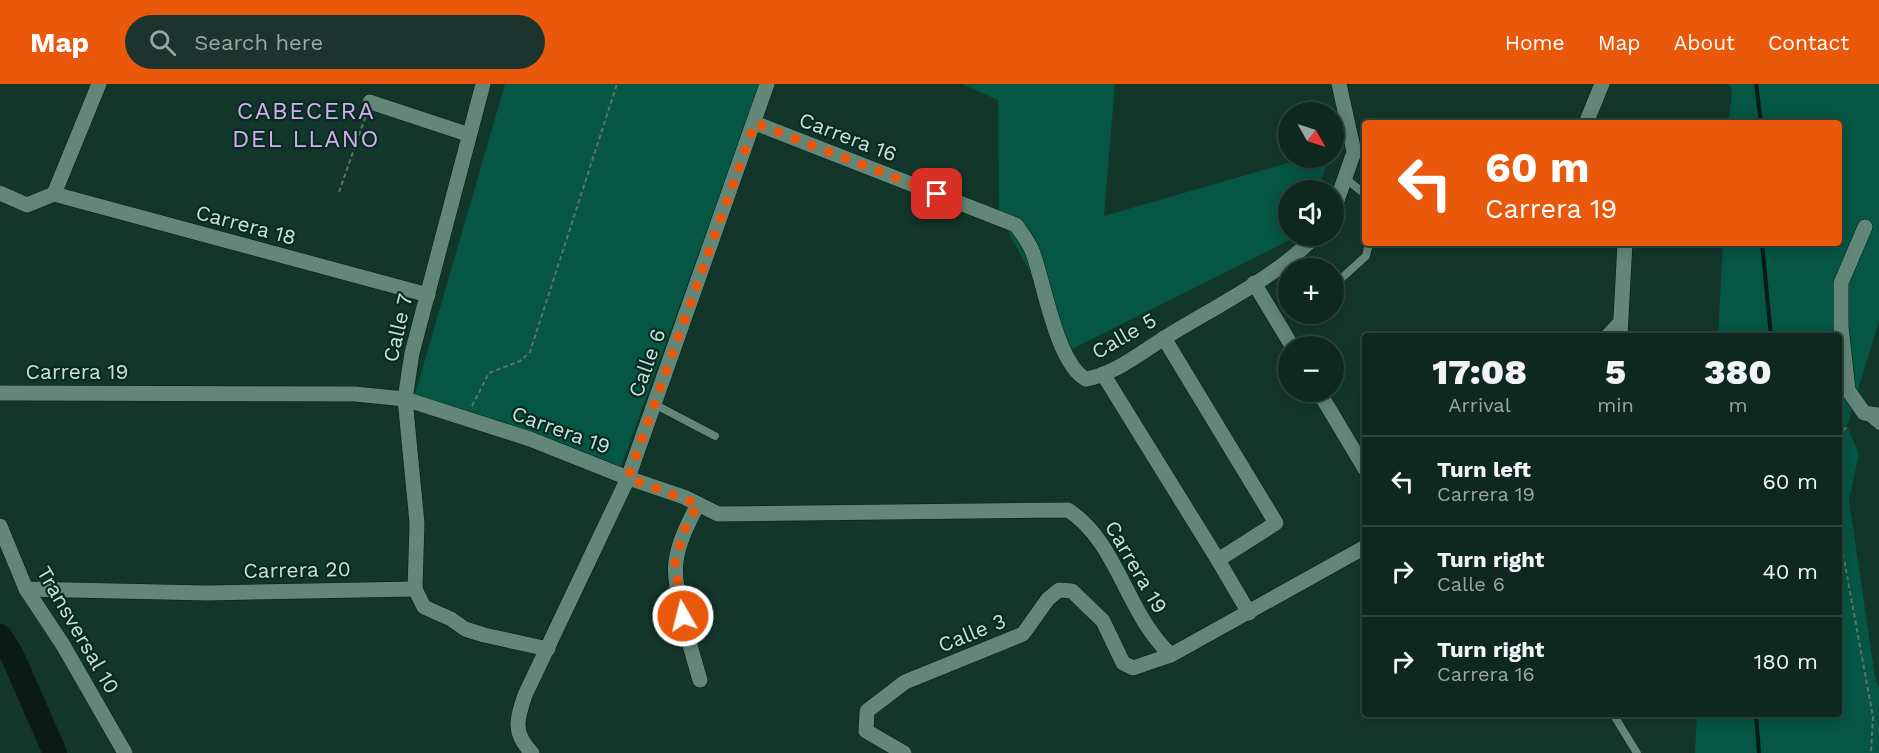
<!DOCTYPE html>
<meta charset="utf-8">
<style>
body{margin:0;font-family:"Work Sans",sans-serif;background:#1c342d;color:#f1f3f6;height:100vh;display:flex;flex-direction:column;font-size:22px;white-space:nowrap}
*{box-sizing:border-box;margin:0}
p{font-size:20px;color:#9ba6a5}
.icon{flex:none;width:33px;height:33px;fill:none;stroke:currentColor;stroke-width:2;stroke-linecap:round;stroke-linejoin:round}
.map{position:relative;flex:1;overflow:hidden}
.details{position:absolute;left:1362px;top:249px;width:480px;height:384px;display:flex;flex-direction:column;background:#0e2820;border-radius:6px;box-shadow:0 3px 15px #0003,0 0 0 2px #2e443e}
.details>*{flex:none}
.top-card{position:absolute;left:1362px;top:36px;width:480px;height:126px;border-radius:6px;box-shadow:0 3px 15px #0003,0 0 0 2px #2e443e;background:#ea580c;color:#fff;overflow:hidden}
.needle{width:39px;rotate:129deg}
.buttons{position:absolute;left:1278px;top:18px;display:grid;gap:12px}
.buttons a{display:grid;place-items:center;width:66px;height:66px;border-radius:50%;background:#0e2820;box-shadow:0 3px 15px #0003,0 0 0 2px #2e443e;font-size:30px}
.pin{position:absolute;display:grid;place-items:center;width:51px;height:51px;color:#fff;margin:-26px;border-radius:12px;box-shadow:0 3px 9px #0006}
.me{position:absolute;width:66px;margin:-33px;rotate:352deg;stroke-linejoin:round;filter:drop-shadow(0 0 4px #0008)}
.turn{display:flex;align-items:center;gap:21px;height:126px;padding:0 24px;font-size:27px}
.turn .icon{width:78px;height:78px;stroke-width:2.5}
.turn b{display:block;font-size:42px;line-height:51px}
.eta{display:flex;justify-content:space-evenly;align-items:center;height:102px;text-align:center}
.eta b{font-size:36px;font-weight:800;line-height:42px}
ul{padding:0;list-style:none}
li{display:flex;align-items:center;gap:18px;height:90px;padding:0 24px;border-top:2px solid #2e443e}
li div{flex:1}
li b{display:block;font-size:22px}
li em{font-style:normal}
header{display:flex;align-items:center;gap:36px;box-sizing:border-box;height:84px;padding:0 30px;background:#ea580c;color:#fff}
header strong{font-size:28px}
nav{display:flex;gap:33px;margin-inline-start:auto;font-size:21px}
.search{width:420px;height:54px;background:#1c342d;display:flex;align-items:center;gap:15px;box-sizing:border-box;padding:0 21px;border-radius:33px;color:#9ba6a5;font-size:22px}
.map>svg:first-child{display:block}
</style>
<header>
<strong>Map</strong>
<div class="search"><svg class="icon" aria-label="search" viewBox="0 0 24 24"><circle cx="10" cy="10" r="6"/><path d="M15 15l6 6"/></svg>Search here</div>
<nav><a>Home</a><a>Map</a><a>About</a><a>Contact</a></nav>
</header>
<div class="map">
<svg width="1879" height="669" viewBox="0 0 1879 669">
<rect width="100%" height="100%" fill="#13362a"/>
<!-- green -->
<g fill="#055642">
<polygon points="505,0 760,0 621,383 415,310"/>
<polygon points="962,0 1115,0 1104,132 1305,74 1330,74 1317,106 1288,106 1288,152 1298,152 1072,265 999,131 998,16"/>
<polygon points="1727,0 1879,0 1879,237 1847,342 1859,370 1849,416 1875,593 1879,603 1879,669 1695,669 1697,630 1839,630 1839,252 1718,252 1723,159 1839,159 1839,39 1729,39 1732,4"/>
</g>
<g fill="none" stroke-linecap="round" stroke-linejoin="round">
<!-- stream -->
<g stroke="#0a1b15" stroke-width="4">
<polyline points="1756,0 1761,39"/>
<polyline points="1762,159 1771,252"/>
<polyline points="1756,630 1759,669"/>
</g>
<!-- river -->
<polyline stroke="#0a1b15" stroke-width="24" points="0,552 12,571 55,669"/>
<!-- lane casing -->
<g stroke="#021c14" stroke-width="9">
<g id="lane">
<polyline points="1346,95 1365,110"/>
<polyline points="1334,201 1366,172 1369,159"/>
<polyline points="1603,252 1619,235"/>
<polyline points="654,320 715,352"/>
<polyline points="1867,332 1879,342"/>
<polyline points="1613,630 1637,669"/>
</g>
</g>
<!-- street casing -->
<g stroke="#021c14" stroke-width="16">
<g id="street">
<polyline points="370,18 467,50"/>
<path d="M755,39l261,102c6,9 13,17 17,28 11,30 24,111 53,126 29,-4 59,-30 85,-45 44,-27 110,-60 144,-98"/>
<polyline points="1586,39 1602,0"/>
<polyline points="0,109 27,121 54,110"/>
<polyline points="54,110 428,211"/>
<polyline points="54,110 99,0"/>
<polyline points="1334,125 1354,68 1339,0"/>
<polyline points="1865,143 1841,199 1841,242 1848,306 1864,329 1879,331"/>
<polyline points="1254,199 1292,262"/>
<polyline points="1620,252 1625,159"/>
<polyline points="1103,290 1218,476 1276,439 1164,254"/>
<polyline points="1319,308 1365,385"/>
<path d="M0,309l355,1 50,5 125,40 98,39 56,19 34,17 350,-4c50,32 58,104 103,145"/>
<path d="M698,420c-9,18 -19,36 -22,57 -4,27 16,91 24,119"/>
<polyline points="0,442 26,505 63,561 125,669"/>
<polyline points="1218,476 1249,529"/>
<polyline points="26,505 207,509 415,505 424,523 451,535 465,545 484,551 548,565"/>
<polyline points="415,505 417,439 405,315 412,269 483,0"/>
<path d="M532,669c-20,-20 -15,-34 -7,-58l103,-217 139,-394"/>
<polyline points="904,669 866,647 867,627 905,598 1023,550 1048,515 1059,506 1072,507 1103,537 1123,579 1133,584 1171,571 1365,463"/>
</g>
</g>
<!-- path -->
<g stroke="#58756b" stroke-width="2" stroke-dasharray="4.5 3" stroke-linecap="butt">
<polyline points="339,108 366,31"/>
<polyline points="472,322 489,289 520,277 530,268 617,0"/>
<polyline points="1839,353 1847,342"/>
<polyline points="1839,448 1873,633 1871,669"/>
</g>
<!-- lane -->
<use href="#lane" stroke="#628678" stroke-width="8"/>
<!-- street -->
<use href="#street" stroke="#628678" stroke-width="15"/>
</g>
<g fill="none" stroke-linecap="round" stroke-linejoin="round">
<!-- route -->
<polyline stroke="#ea580c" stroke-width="10" stroke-dasharray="0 18" points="683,532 675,479 683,449 698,420 628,394 755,39 937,110"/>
</g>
<g text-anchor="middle" stroke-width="4.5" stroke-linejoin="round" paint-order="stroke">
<!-- street labels -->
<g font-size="21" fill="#cde0d8" stroke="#072b21">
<text transform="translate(848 53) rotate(21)" y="7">Carrera 16</text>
<text transform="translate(246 141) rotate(15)" y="7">Carrera 18</text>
<text transform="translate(398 244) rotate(-77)" y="7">Calle 7</text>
<text transform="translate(1124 252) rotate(-30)" y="7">Calle 5</text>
<text transform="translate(647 279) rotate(-70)" y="7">Calle 6</text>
<text x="77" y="295">Carrera 19</text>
<text transform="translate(561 346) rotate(20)" y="7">Carrera 19</text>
<text transform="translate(1136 483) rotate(60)" y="7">Carrera 19</text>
<text transform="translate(297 486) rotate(-1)" y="7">Carrera 20</text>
<text transform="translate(78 546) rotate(60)" y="7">Transversal 10</text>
<text transform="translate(972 549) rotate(-22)" y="7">Calle 3</text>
</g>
<!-- quarter labels -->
<g font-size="24" letter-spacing="1.5" fill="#d6aef0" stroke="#072b21">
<text x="306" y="35">CABECERA<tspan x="306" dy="28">DEL LLANO</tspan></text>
</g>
</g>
</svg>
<div class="buttons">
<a><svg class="needle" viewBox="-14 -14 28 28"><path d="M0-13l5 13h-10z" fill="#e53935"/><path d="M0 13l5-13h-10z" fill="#9ba6a5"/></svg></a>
<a><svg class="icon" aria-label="sound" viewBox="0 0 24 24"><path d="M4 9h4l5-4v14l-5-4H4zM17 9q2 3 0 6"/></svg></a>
<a>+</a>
<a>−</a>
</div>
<div class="pin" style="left:937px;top:110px;background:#d93025"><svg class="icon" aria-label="arrive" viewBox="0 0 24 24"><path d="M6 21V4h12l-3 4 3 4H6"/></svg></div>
<svg class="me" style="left:683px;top:532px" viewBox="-20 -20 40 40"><circle r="17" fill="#ea580c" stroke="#fff" stroke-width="3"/><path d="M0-11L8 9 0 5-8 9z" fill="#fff"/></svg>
<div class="top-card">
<div class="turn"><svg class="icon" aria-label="left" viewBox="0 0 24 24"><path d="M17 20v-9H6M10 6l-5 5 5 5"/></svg><div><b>60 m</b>Carrera 19</div></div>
</div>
<section class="details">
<div class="eta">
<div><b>17:08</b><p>Arrival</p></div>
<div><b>5</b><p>min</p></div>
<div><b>380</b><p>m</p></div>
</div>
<ul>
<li><svg class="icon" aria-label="left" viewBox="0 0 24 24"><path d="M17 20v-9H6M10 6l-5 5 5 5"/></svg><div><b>Turn left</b><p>Carrera 19</p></div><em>60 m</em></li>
<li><svg class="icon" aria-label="right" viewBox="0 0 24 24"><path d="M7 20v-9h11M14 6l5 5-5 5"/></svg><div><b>Turn right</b><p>Calle 6</p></div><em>40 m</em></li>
<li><svg class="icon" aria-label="right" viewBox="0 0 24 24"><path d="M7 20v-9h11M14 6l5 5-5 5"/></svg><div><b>Turn right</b><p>Carrera 16</p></div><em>180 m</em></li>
</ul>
</section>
</div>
